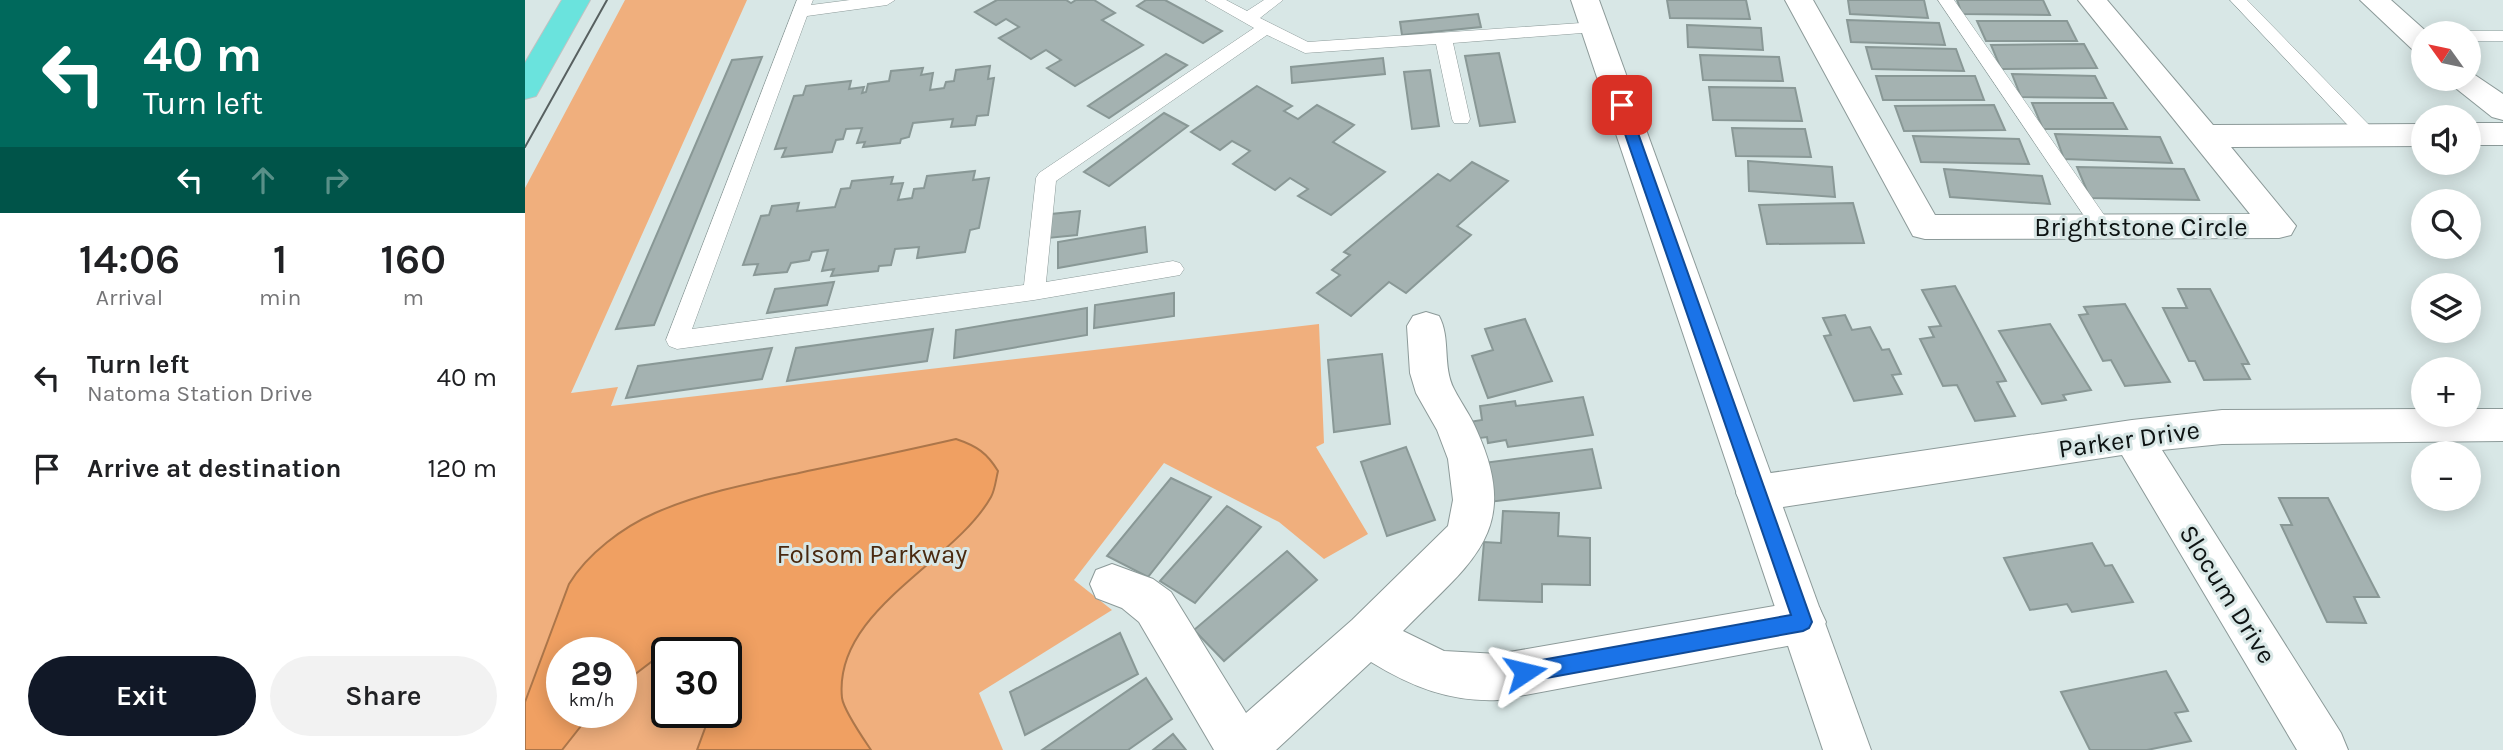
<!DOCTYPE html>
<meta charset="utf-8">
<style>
body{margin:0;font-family:Karla,sans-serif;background:#f2f2f2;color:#202124;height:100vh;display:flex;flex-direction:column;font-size:26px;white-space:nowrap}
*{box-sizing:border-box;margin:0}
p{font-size:23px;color:#757577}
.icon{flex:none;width:38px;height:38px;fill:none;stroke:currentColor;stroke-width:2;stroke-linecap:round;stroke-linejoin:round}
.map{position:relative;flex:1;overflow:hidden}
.side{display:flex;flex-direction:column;background:#fff;width:525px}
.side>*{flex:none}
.guide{background:#00695c;color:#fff;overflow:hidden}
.needle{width:46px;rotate:303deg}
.buttons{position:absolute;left:1886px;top:21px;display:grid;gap:14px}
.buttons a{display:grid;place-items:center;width:70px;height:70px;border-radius:50%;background:#fff;box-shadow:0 4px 18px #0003;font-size:35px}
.speed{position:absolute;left:21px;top:637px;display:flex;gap:14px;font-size:35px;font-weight:700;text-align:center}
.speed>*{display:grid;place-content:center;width:91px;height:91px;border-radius:50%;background:#fff;box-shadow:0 4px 18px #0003;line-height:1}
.speed small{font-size:18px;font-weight:400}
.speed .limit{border:4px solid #111;border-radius:10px;background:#fff;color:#111}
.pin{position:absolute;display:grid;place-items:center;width:60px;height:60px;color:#fff;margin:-30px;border-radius:14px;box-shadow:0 4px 10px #0006}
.me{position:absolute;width:77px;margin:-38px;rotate:80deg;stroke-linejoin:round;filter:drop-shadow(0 0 5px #0008)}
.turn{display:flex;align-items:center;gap:24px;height:147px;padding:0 28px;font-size:32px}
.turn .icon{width:91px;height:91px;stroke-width:2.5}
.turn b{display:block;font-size:49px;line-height:60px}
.lanes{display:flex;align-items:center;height:66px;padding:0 28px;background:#0003;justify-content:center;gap:35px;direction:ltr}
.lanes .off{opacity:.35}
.eta{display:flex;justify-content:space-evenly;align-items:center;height:119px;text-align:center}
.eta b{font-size:42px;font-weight:600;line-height:49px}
.cta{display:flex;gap:14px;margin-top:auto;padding:14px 28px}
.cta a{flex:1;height:80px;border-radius:42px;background:#111827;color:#fff;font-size:28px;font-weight:600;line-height:80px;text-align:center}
.cta a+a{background:#f2f2f2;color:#202124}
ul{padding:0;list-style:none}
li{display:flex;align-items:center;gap:21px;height:91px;padding:0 28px}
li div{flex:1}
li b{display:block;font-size:26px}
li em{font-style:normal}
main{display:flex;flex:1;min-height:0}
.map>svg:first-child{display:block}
</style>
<main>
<section class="side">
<div class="guide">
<div class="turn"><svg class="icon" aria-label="left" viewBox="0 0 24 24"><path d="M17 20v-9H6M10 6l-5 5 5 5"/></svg><div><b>40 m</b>Turn left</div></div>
<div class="lanes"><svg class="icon" aria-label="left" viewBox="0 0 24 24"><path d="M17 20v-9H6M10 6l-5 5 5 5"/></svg><svg class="icon off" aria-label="ahead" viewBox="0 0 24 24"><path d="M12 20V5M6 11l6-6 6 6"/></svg><svg class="icon off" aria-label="right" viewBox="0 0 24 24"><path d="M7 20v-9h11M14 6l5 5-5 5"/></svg></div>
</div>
<div class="eta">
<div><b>14:06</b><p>Arrival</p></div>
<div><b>1</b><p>min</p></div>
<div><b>160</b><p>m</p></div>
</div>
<ul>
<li><svg class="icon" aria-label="left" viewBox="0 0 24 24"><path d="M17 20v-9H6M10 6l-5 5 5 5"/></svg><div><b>Turn left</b><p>Natoma Station Drive</p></div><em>40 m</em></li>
<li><svg class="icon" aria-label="arrive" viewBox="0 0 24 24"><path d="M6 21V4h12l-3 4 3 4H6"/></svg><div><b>Arrive at destination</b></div><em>120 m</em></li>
</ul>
<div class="cta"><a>Exit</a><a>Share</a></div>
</section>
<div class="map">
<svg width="1978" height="750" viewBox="0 0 1978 750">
<rect width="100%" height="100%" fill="#d8e7e6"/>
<!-- green -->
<path fill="#f0af7d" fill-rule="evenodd" d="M100,0h122l-176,393 47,-6 -7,19 708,-82 5,119 -8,4 52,87 -44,25 -45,-37 -115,-59 -90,117 38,30 -133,83 24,57h-478v-562zM37,653h59v59h-59zM142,653h59v59h-59z"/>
<!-- water -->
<path fill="#f0a062" stroke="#ac764a" stroke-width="2" d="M431,439c21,7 31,14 42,32 -2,8 -3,19 -7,26 -37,66 -158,113 -149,201 2,13 21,40 29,52h-174l14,-38h15v-59h-23l-5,-4 -39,7 -38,29v-32h-59v59h30l-30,38h-37v-48l44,-118c18,-30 54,-57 86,-71 45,-20 96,-30 144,-40 52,-11 105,-22 157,-34z"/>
<!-- building -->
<g fill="#a4b2b1" stroke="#899896" stroke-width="2">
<polygon points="472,0 541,0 546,3 551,0 569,0 590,13 577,20 618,45 550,86 522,68 536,60 521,50 506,59 474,38 494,27 481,19 471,25 450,12"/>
<polygon points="621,0 640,0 697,31 678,43 612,6"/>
<polygon points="1142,0 1221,0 1225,19 1145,18"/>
<polygon points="1323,0 1399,0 1403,18 1325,14"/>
<polygon points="1432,0 1518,0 1525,15 1437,14"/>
<polygon points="953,14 956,27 877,35 875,22"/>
<polygon points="1322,20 1414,23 1420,45 1326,42"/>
<polygon points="1452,21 1542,21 1552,41 1461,41"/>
<polygon points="1162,25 1236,28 1238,50 1163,47"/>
<polygon points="1559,44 1572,68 1476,69 1466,45"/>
<polygon points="1341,47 1431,49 1439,71 1347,69"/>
<polygon points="974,53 990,122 955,126 940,56"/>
<polygon points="641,54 662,65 584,118 563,106"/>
<polygon points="1175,55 1254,57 1258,81 1178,80"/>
<polygon points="237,57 129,325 91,329 207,60"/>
<polygon points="858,58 860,74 767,83 766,67"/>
<polygon points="465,66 463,79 469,78 463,115 452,116 450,125 426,127 428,119 388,123 384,137 376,139 375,143 338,147 340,142 332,143 337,128 321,129 318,139 311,140 307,152 257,157 261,148 250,149 269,96 278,95 281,86 326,81 324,89 339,87 337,93 341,92 343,84 364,81 366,71 398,68 396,75 408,73 405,90 419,88 421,82 429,81 431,70"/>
<polygon points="905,70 914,126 887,129 879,72"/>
<polygon points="1487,74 1570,76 1581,98 1496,97"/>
<polygon points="1351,76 1450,76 1459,100 1358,100"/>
<polygon points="732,86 767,106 759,111 773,119 792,105 829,125 808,142 860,172 806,215 773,196 783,189 765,178 750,190 708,164 725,151 707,141 695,150 666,132"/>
<polygon points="1184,87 1270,88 1277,121 1188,120"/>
<polygon points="1507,103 1588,103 1602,129 1518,129"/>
<polygon points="1469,105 1480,130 1379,131 1370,106"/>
<polygon points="639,113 663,126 584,186 559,172"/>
<polygon points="1207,128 1280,129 1286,157 1211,156"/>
<polygon points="1530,134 1635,137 1647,163 1539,159"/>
<polygon points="1388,136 1494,139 1504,164 1396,162"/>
<polygon points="1223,161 1307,167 1310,197 1224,191"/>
<polygon points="947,162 983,181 932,226 946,235 881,293 864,282 826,316 792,293 815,275 807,270 825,255 819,252 913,174 925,181"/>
<polygon points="1552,167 1659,169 1674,200 1565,198"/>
<polygon points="1419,169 1517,176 1525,204 1425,197"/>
<polygon points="450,171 448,180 464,178 454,228 445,230 440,252 392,258 394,247 370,249 366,265 354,266 353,271 306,276 309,269 297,271 303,250 287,252 284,260 266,263 262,272 229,275 233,264 218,265 236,216 244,215 247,206 274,203 272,211 310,207 316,189 325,188 327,181 368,177 366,184 378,183 373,200 387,198 389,189 399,188 402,176"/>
<polygon points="1328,203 1339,243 1242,244 1234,205"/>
<polygon points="555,211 552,235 523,238 526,214"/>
<polygon points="620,227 622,252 533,268 533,242"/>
<polygon points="309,282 302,305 242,313 250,289"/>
<polygon points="1430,286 1481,381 1472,382 1490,416 1450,421 1432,385 1418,386 1395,339 1409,337 1404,327 1416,326 1397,290"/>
<polygon points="1653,289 1685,289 1724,364 1717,364 1725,379 1679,380 1670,361 1664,361 1638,308 1662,308"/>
<polygon points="649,293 649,316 569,328 570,305"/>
<polygon points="1600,304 1645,382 1600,386 1586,360 1578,361 1554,315 1563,314 1559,307"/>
<polygon points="562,308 562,335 429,358 431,330"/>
<polygon points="1320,315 1327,330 1345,327 1357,350 1364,349 1376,374 1367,375 1377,394 1329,401 1299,336 1306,335 1298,318"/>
<polygon points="1000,319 1027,381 963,398 947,356 968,350 960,329"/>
<polygon points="1525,324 1566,390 1538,395 1541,400 1517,404 1474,331"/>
<polygon points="408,329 402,361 262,381 271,348"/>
<polygon points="247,348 237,379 101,398 113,366"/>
<polygon points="857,354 865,424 809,432 803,360"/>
<polygon points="1058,397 1068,435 983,447 981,440 963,443 962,437 947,439 944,422 957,420 955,406 990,401 991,406"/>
<polygon points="881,447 910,520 862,536 836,462"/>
<polygon points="1067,449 1076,488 964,502 958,463"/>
<polygon points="646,478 686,497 623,577 582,556"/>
<polygon points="1754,498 1803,498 1854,597 1829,597 1841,623 1802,622 1756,525 1767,525"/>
<polygon points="702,506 736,527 670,603 635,581"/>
<polygon points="978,511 1034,513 1033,536 1065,538 1065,585 1017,584 1017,602 954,600 959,542 976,543"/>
<polygon points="1567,543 1580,566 1587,565 1608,602 1547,612 1542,604 1505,610 1479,558"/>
<polygon points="762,551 792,580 699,661 669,630"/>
<polygon points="595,633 613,674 500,735 485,692"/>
<polygon points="1641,671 1663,711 1650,713 1666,741 1622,750 1565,750 1536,692"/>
<polygon points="621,678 647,719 603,750 517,750"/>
<polygon points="648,734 661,750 628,750"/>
</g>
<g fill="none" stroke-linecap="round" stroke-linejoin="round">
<!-- service casing -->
<g stroke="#8c9a99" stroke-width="1">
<g id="service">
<polygon points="272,0 288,0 286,5 325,0 370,0 362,5 282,16 167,329 499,285 511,178 514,173 729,28 680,0 701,0 722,11 739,0 758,0 735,18 783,42 1070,22 1079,27 1070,32 928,43 945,119 943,123 929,123 927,119 911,44 780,53 742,35 531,181 521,282 648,261 655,263 659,269 655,275 509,300 152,349 144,346 141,340"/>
<polygon points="1413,0 1429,0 1584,222 1587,227 1584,232 1577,234 1570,232"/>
<polygon points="1705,0 1722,0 1850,131 1852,135 1850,139 1836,139"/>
<polygon points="1944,31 1978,31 1978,41 1944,41 1944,33 1937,33"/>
</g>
</g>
<!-- minor casing -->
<g stroke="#8c9a99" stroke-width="2">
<g id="minor">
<polygon points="1260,0 1288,0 1410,215 1725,214 1553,0 1582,0 1688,125 1899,124 1899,146 1706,147 1771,226 1766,235 1754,238 1400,239 1388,236"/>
<polygon points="1835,0 1866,0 1903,33 1899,33 1899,54 1889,51"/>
<polygon points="1944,71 1978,94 1978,120 1967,117 1928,86 1924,79 1944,79"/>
<rect x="1944" y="123" width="34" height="22"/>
<path d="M901,312l13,4c12,22 3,50 15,73 7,14 17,27 23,42 46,102 -8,132 -74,200l41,20 54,3 305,-53 16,6 7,15 -7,15 -16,6 -305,57c-48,2 -86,-13 -127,-38l-95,88h-62l-75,-128 -17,-14 -26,-10 -6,-14 6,-14 16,-6 41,15 18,13 75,121 106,-93 96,-94 5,-26 -5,-41 -11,-29 -21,-37 -6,-20 -3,-47 6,-10z"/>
<polygon points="1899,409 1899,415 1944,415 1944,409 1978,409 1978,441 1697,444 1637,450 1816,733 1823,750 1772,750 1597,455 1232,511 1217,506 1211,493 1217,480 1232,475 1607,420 1697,410"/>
</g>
</g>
<!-- tertiary casing -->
<g stroke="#8c9a99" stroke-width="2">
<polygon id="tertiary" points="1046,0 1074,0 1346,750 1298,750"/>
</g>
<!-- primary casing -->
<g stroke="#c0c2c2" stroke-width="2">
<polygon id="primary" points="37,0 65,0 11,96 0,99 0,63"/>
</g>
<!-- service -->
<use href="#service" fill="#fff" fill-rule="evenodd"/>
<!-- minor -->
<use href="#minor" fill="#fff" fill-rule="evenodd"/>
<!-- tertiary -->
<use href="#tertiary" fill="#fff" fill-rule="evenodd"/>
<!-- primary -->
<use href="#primary" fill="#6ae3dd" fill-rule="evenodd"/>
<!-- tram -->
<polyline stroke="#576060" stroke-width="2" points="0,147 82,0"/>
</g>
<!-- route -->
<polygon fill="#1a73e8" stroke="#114b97" stroke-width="2" points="1097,101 1103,105 1287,622 1284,628 1278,631 1000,682 994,679 991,672 994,666 1000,663 1266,615 1090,105"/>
<g text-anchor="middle" stroke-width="6" stroke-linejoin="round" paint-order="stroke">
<!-- street labels -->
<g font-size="26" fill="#0e1313" stroke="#d8e7e6">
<text x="1616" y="236">Brightstone Circle</text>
<text transform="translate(1604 439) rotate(-8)" y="9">Parker Drive</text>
<text transform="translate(1703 594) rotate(58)" y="9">Slocum Drive</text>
</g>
<!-- park labels -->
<g font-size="26" fill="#49290f" stroke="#d8e7e6">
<text x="347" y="563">Folsom Parkway</text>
</g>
</g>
</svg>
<div class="buttons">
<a><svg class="needle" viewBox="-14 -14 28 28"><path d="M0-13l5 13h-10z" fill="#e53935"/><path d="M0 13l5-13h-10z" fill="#757577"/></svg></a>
<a><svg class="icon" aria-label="sound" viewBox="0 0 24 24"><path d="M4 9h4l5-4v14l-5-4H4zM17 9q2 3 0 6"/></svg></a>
<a><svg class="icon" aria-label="search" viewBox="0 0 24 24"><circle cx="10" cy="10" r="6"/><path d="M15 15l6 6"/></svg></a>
<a><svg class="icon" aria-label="layers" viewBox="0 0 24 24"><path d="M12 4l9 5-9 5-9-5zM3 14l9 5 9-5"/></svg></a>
<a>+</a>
<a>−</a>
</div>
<div class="speed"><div>29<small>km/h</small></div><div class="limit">30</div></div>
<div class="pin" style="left:1097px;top:105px;background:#d93025"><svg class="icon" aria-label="arrive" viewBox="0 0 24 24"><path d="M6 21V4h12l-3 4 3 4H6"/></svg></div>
<svg class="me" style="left:1000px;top:672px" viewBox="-20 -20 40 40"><path d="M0-17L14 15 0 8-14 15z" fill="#1a73e8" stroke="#fff" stroke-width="4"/></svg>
</div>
</main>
